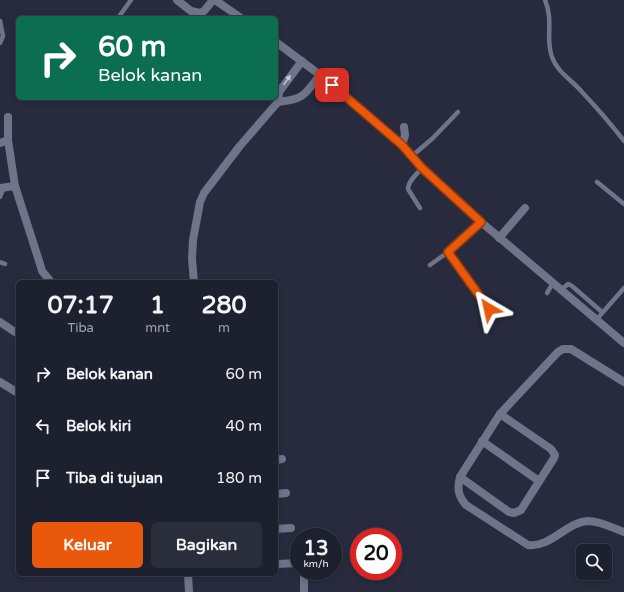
<!DOCTYPE html>
<html lang="id">
<style>
body{margin:0;font-family:"Varela Round",sans-serif;background:#2a2d3a;color:#f1f3f6;height:100vh;display:flex;flex-direction:column;font-size:15px;white-space:nowrap}
*{box-sizing:border-box;margin:0}
p{font-size:13px;color:#a0a3aa}
.icon{flex:none;width:22px;height:22px;fill:none;stroke:currentColor;stroke-width:2;stroke-linecap:round;stroke-linejoin:round}
.map{position:relative;flex:1;overflow:hidden}
.drawer{position:absolute;left:16px;top:280px;width:262px;height:296px;display:flex;flex-direction:column;background:#1d202e;border-radius:6px;box-shadow:0 2px 6px #0003,0 0 0 1px #3b3e4a}
.drawer>*{flex:none}
.hud{position:absolute;left:16px;top:16px;width:262px;height:84px;border-radius:6px;box-shadow:0 2px 6px #0003,0 0 0 1px #3b3e4a;background:#0b6e4f;color:#fff;overflow:hidden}
.tools{position:absolute;left:576px;top:544px;display:grid;gap:8px}
.tools a{display:grid;place-items:center;width:36px;height:36px;border-radius:6px;background:#1d202e;box-shadow:0 2px 6px #0003,0 0 0 1px #3b3e4a;font-size:20px}
.speed{position:absolute;left:290px;top:528px;display:flex;gap:8px;font-size:20px;font-weight:700;text-align:center}
.speed>*{display:grid;place-content:center;width:52px;height:52px;border-radius:50%;background:#1d202e;box-shadow:0 2px 6px #0003,0 0 0 1px #3b3e4a;line-height:1}
.speed small{font-size:10px;font-weight:400}
.speed .limit{border:6px solid #d22;background:#fff;color:#111}
.pin{position:absolute;display:grid;place-items:center;width:34px;height:34px;color:#fff;margin:-17px;border-radius:8px;box-shadow:0 2px 6px #0006}
.me{position:absolute;width:44px;margin:-22px;rotate:324deg;stroke-linejoin:round;filter:drop-shadow(0 0 3px #0008)}
.turn{display:flex;align-items:center;gap:14px;height:84px;padding:0 16px;font-size:18px}
.turn .icon{width:52px;height:52px;stroke-width:2.5}
.turn b{display:block;font-size:28px;line-height:34px}
.eta{display:flex;justify-content:space-evenly;align-items:center;height:68px;text-align:center}
.eta b{font-size:24px;font-weight:800;line-height:28px}
.action{display:flex;gap:8px;margin-top:auto;padding:8px 16px}
.action a{flex:1;height:46px;border-radius:6px;background:#ea580c;color:#fff;font-size:16px;font-weight:800;line-height:46px;text-align:center}
.action a+a{background:#2a2d3a;color:#f1f3f6}
ul{padding:0;list-style:none}
li{display:flex;align-items:center;gap:12px;height:52px;padding:0 16px}
li div{flex:1}
li b{display:block;font-size:15px}
li em{font-style:normal}
.map>svg:first-child{display:block}
</style>
<div class="map">
<svg width="624" height="592" viewBox="0 0 624 592">
<rect width="100%" height="100%" fill="#272b3d"/>
<g fill="none" stroke-linecap="round" stroke-linejoin="round">
<!-- lane -->
<g stroke="#6f7489" stroke-width="4.5">
<path d="M545,0c9,21 0,39 7,57 5,15 20,23 30,35 15,16 29,32 42,49"/>
<polyline points="118,18 131,0"/>
<polyline points="0,21 3,36 0,43"/>
<polyline points="412,156 433,138 458,112"/>
<polyline points="597,182 624,204"/>
<polyline points="0,197 4,187"/>
<path d="M420,208l-12,-19c0,-8 9,-15 14,-21"/>
<polyline points="448,252 489,309"/>
<polyline points="0,262 5,264"/>
<polyline points="430,265 448,252 481,222"/>
<polyline points="561,290 568,284 572,286 602,312"/>
<polyline points="547,293 553,283"/>
<polyline points="597,319 624,288"/>
</g>
<!-- street -->
<g stroke="#6f7489" stroke-width="8">
<polyline points="177,0 191,11 200,13 204,11 213,0"/>
<polyline points="215,0 241,18"/>
<polyline points="276,42 320,75 402,145 422,168 481,222 624,343"/>
<path d="M278,102c27,-3 26,-7 42,-27"/>
<polyline points="8,117 8,140"/>
<polyline points="0,143 8,140 15,186 40,264 42,271 51,282"/>
<polyline points="402,145 405,135 404,127"/>
<polyline points="0,188 15,186"/>
<polyline points="499,238 525,208"/>
<polyline points="194,282 192,259 193,240 200,202 204,193 239,147 278,102 279,92 302,61"/>
<polyline points="0,322 18,334"/>
<polyline points="0,382 18,393"/>
<path d="M624,382l-53,-33h-8l-5,3 -58,62 -40,63c-3,11 -2,19 6,28l62,40c23,3 38,-23 60,-24 12,0 25,7 36,11"/>
<polyline points="482,441 539,481"/>
<polyline points="276,460 282,459"/>
<polyline points="460,477 509,512 514,513 521,510 554,458 555,455 551,449 500,414"/>
<polyline points="276,494 286,493"/>
<polyline points="276,529 291,528"/>
<polyline points="276,564 299,563"/>
<polyline points="304,571 304,592"/>
<polyline points="188,574 189,592"/>
</g>
</g>
<!-- one-way arrows -->
<defs><path id="oneway-solid" d="M-6-.8H1V-3.2L6.5 0L1 3.2V.8H-6Z"/></defs>
<use fill="#c4c7d5" href="#oneway-solid" transform="translate(287 80) rotate(-54)"/>
<g fill="none" stroke-linecap="round" stroke-linejoin="round">
<!-- route casing -->
<g stroke="#983908" stroke-width="10">
<polyline id="route" points="332,85 402,145 422,168 481,222 448,252 489,309"/>
</g>
<!-- route -->
<use href="#route" stroke="#ea580c" stroke-width="7"/>
</g>
</svg>
<div class="tools">
<a><svg class="icon" aria-label="search" viewBox="0 0 24 24"><circle cx="10" cy="10" r="6"/><path d="M15 15l6 6"/></svg></a>
</div>
<div class="speed"><div>13<small>km/h</small></div><div class="limit">20</div></div>
<div class="pin" style="left:332px;top:85px;background:#d93025"><svg class="icon" aria-label="arrive" viewBox="0 0 24 24"><path d="M6 21V4h12l-3 4 3 4H6"/></svg></div>
<svg class="me" style="left:489px;top:309px" viewBox="-20 -20 40 40"><path d="M0-17L14 15 0 8-14 15z" fill="#ea580c" stroke="#fff" stroke-width="4"/></svg>
<div class="hud">
<div class="turn"><svg class="icon" aria-label="right" viewBox="0 0 24 24"><path d="M7 20v-9h11M14 6l5 5-5 5"/></svg><div><b>60 m</b>Belok kanan</div></div>
</div>
<section class="drawer">
<div class="eta">
<div><b>07:17</b><p>Tiba</p></div>
<div><b>1</b><p>mnt</p></div>
<div><b>280</b><p>m</p></div>
</div>
<ul>
<li><svg class="icon" aria-label="right" viewBox="0 0 24 24"><path d="M7 20v-9h11M14 6l5 5-5 5"/></svg><div><b>Belok kanan</b></div><em>60 m</em></li>
<li><svg class="icon" aria-label="left" viewBox="0 0 24 24"><path d="M17 20v-9H6M10 6l-5 5 5 5"/></svg><div><b>Belok kiri</b></div><em>40 m</em></li>
<li><svg class="icon" aria-label="arrive" viewBox="0 0 24 24"><path d="M6 21V4h12l-3 4 3 4H6"/></svg><div><b>Tiba di tujuan</b></div><em>180 m</em></li>
</ul>
<div class="action"><a>Keluar</a><a>Bagikan</a></div>
</section>
</div>
